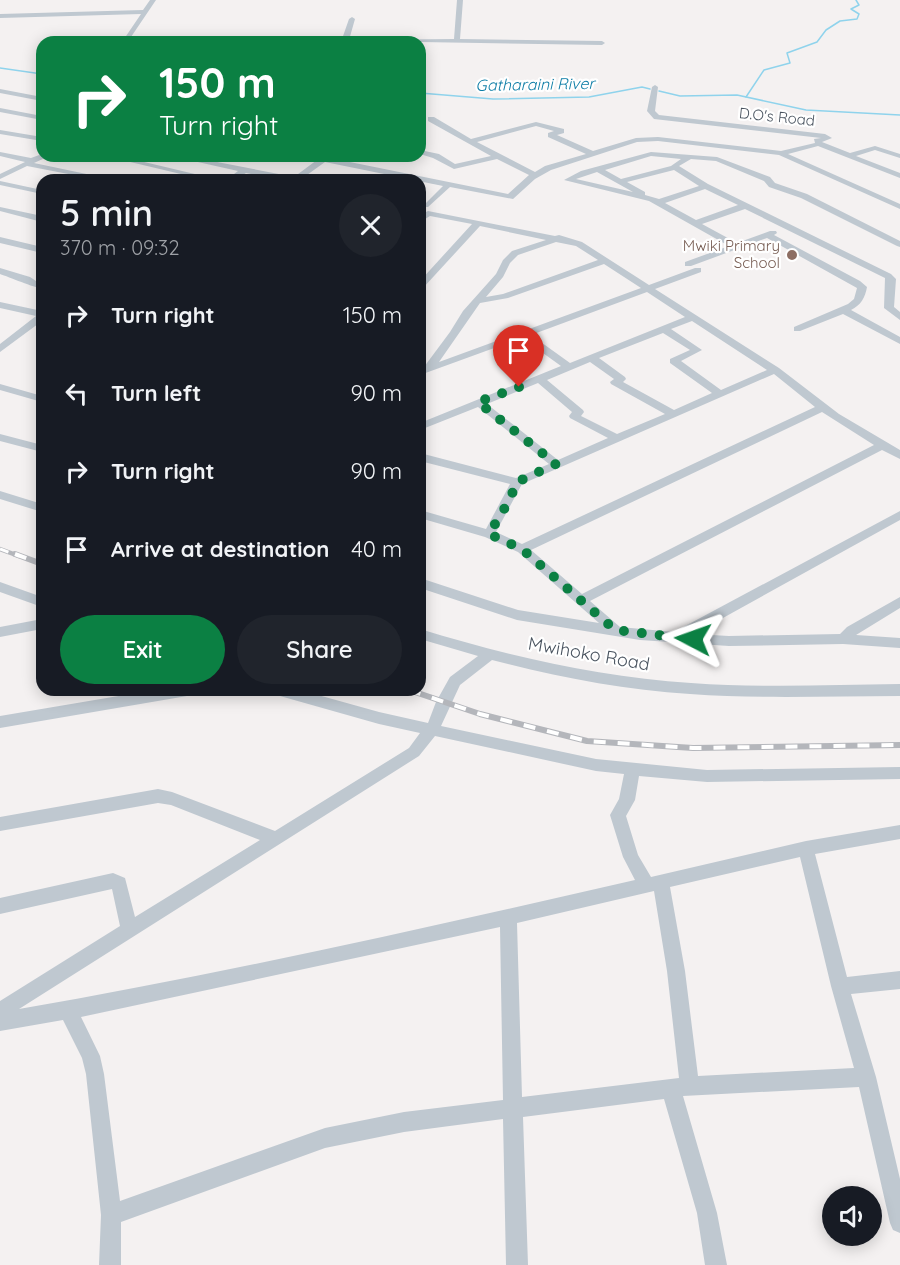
<!DOCTYPE html>
<meta charset="utf-8">
<style>
body{margin:0;font-family:Quicksand,sans-serif;background:#20242c;color:#f1f3f6;height:100vh;display:flex;flex-direction:column;font-size:22px;white-space:nowrap}
*{box-sizing:border-box;margin:0}
p{font-size:20px;color:#9ea1a6}
.icon{flex:none;width:33px;height:33px;fill:none;stroke:currentColor;stroke-width:2;stroke-linecap:round;stroke-linejoin:round}
.map{position:relative;flex:1;overflow:hidden}
.sheet{position:absolute;left:36px;top:174px;width:390px;height:522px;display:flex;flex-direction:column;background:#171b24;border-radius:18px;box-shadow:0 3px 15px #0003}
.sheet>*{flex:none}
.hud{position:absolute;left:36px;top:36px;width:390px;height:126px;border-radius:18px;box-shadow:0 3px 15px #0003;background:#0b8043;color:#fff;overflow:hidden}
.tools{position:absolute;left:822px;top:1186px;display:grid;gap:12px}
.tools a{display:grid;place-items:center;width:60px;height:60px;border-radius:50%;background:#171b24;box-shadow:0 3px 15px #0003;font-size:30px}
.pin{position:absolute;display:grid;place-items:center;width:51px;height:51px;color:#fff;margin:-62px -26px;border-radius:50% 50% 50% 0;rotate:-45deg;box-shadow:0 0 6px #0007}
.pin .icon{rotate:45deg}
.me{position:absolute;width:66px;margin:-33px;rotate:274deg;stroke-linejoin:round;filter:drop-shadow(0 0 4px #0008)}
.turn{display:flex;align-items:center;gap:21px;height:126px;padding:0 24px;font-size:27px}
.turn .icon{width:78px;height:78px;stroke-width:2.5}
.turn b{display:block;font-size:42px;line-height:51px}
.round{display:grid;place-items:center;flex:none;width:63px;height:63px;border-radius:32px;background:#20242c}
.overview{display:flex;align-items:center;justify-content:space-between;height:102px;padding:0 24px}
h1{font-size:36px;font-weight:600;line-height:45px}
.action{display:flex;gap:12px;margin-top:auto;padding:12px 24px}
.action a{flex:1;height:69px;border-radius:36px;background:#0b8043;color:#fff;font-size:24px;font-weight:600;line-height:69px;text-align:center}
.action a+a{background:#20242c;color:#f1f3f6}
ul{padding:0;list-style:none}
li{display:flex;align-items:center;gap:18px;height:78px;padding:0 24px}
li div{flex:1}
li b{display:block;font-size:22px}
li em{font-style:normal}
.map>svg:first-child{display:block}
</style>
<div class="map">
<svg width="900" height="1265" viewBox="0 0 900 1265">
<rect width="100%" height="100%" fill="#f4f1f1"/>
<g fill="none" stroke-linecap="round" stroke-linejoin="round">
<!-- stream -->
<g stroke="#8fd3ec" stroke-width="1.5">
<polyline points="0,68 42,74"/>
<polyline points="659,91 680,96 737,95 806,110 900,115"/>
<polyline points="420,93 493,99 589,97 642,87 650,89"/>
<polyline points="746,97 764,70 790,63 787,53 817,42 826,30 840,21 857,19 859,14 851,9 859,5 856,0"/>
</g>
<!-- minor -->
<g fill="#bfc8d0" fill-rule="evenodd">
<polygon points="150,0 156,0 131,37 342,39 349,19 352,17 355,19 349,40 454,39 457,0 463,0 460,39 602,41 605,43 602,45 420,42 122,42 141,14 0,18 0,14 143,10"/>
<path d="M655,85l3,2 -3,24 4,4 166,19 7,4 -10,4 28,11 25,-7 25,8v4l-25,-8 -19,6 44,17v5l-82,-32 -30,8 112,50v5l-121,-54 -121,-14 -21,1 -86,28 -16,9 -22,20 -63,-12 -22,20h-8v-4h6l17,-17 -118,-24 -25,18h-17l-37,-7 -11,7h-9l12,-9 -67,-15h15l108,21 23,-17 -14,-4h27v2l178,36 21,-19 -32,-16 -43,10 -21,-11 -13,-4v-4l19,4 16,10 36,-8 -63,-35v-4h6l37,22 65,-17 28,7v4l-7,2 36,16 43,-13 22,-1 123,14 34,-8 -1,-4 7,-1 -167,-19 -7,-8 5,-24zM536,126l18,5 -6,2v4l38,17 -41,12 -10,6 -58,-30z"/>
<polygon points="0,89 42,97 42,101 0,93"/>
<polygon points="0,108 42,116 42,120 0,112"/>
<polygon points="0,130 42,137 42,141 0,134"/>
<polygon points="0,152 31,158 42,154 42,156 46,156 45,158 34,163 115,180 99,180 27,166 0,179 0,174 25,162 0,156"/>
<path d="M651,152l66,5 53,20 5,6 32,11 93,47v6l-3,-1 -96,-48 -32,-11 -5,-6 -48,-20 -25,-2 -12,7 29,18 183,90 5,5 -2,28 6,5v8l-16,-12 1,-30 -140,-69 -43,15 35,19 33,-12h6l1,2 -3,2 86,46 7,6c-2,11 -6,18 -16,23l49,27v7l-57,-30 -43,17h-6v-4l54,-23 6,-5 3,-11 -90,-50 -76,28h-6v-4l44,-16 -80,-45 -85,-21 17,-9zM651,156l30,3 -10,7 -50,13 -16,-9zM674,170l25,16 -40,13 -14,-4v-3l-18,-10zM597,172l36,20 -57,-13zM705,189l33,16 -42,15 -31,-17z"/>
<polygon points="105,156 119,156 220,180 206,180"/>
<polygon points="0,181 42,190 42,194 0,185"/>
<polygon points="0,207 42,216 42,222 0,211"/>
<path d="M428,211l127,25 4,-1 23,7 67,43 46,-17h6v4l-46,17 124,79 60,46 61,36v9l-18,-9 -292,151 30,26 54,5 226,-121v9l-206,114 35,2 111,-2 7,-7 53,-30v11l-44,27 44,3v10l-57,-4 -114,2 -89,-6 -123,-20 -97,-32v-10l98,32 81,13 -81,-71 -33,-15 -65,-19v-8l66,19 24,-45 -90,-23v-8l96,25 33,-14 -71,-57 -58,23v-7l141,-57 -39,-28 -102,37v-7l4,-1 26,-35 13,-21 33,-37 7,-14 9,-9 34,-11 -66,-14 -57,62 -3,1v-8l52,-57 -42,-8 -10,6v-7zM556,242l20,4 22,14 -95,34 -17,3 17,-20 7,-14 8,-8zM604,264l37,24 -202,74 41,-59 28,-5zM647,292l38,25 -115,46 -39,-28zM692,321l75,49 -46,20 -40,-29 21,-11 -31,-21zM663,333l27,17 -20,9v4l42,30 -38,17 -51,-28 3,-3 -1,-2 -26,-19zM590,362l24,17 -4,3 1,2 54,30 -48,20 -36,-18 3,-4 -1,-2 -36,-30zM774,374l41,33 -293,137 -26,-12 26,-48zM538,383l34,29 -3,4 1,2 38,20 -50,22 -71,-56zM822,412l52,33 -292,149 -51,-44z"/>
<polygon points="0,237 42,247 42,253 0,243"/>
<path d="M0,268l30,9 9,6 3,-1v6c-5,1 -33,-11 -42,-14z"/>
<polygon points="0,302 42,311 42,321 0,352 0,344 36,316 0,308"/>
<polygon points="0,384 42,396 42,402 0,390"/>
<polygon points="0,434 42,445 42,452 0,441"/>
<polygon points="0,491 42,504 42,512 0,499"/>
<polygon points="0,582 42,597 42,607 0,592"/>
<polygon points="42,619 42,629 0,637 0,627"/>
<path d="M420,629c88,27 179,48 271,54 70,5 139,2 209,1v12c-70,0 -140,3 -210,-2 -67,-4 -133,-17 -198,-34l-32,25 -19,41 155,33 111,11 193,-3v12l-193,3 -68,-6 -4,24 -9,16 12,39 13,22 155,-36 94,-16v14l-85,15 32,123 53,-6v18l-49,5 25,83 24,102v54l-7,-3 -3,-7 -31,-136 -176,9 34,117 10,52h-22l-8,-52 -33,-114 -141,18 5,148h-22l-3,-146 -99,13 -79,16 -204,74v43h-22l2,-50 -15,-141 -4,-16 -19,-38 -63,11v-30l120,-75 -8,-37 -112,25v-16l113,-25 12,5 10,39 125,-77 -89,-35 -13,-2 -158,28v-14l158,-28 14,3 103,39 134,-83 11,-15 -41,-9 -99,-28 -5,-2 -2,-4h27l79,22 49,11 8,-21 14,-25 28,-21 -58,-17zM435,736l161,35 28,3 -5,25 -9,16 13,42 12,23c-204,47 -409,93 -616,129l400,-253zM800,857l31,129 23,82 -156,8 -13,-105 -15,-84zM654,891l13,80 12,107 -157,19 -5,-174zM500,927l3,173 -99,12 -79,16 -205,73 -16,-127 -4,-18 -19,-39z"/>
<polygon points="154,690 194,690 192,694 187,696 0,728 0,716"/>
</g>
<!-- rail-far1 casing -->
<g stroke="#b4b6bb" stroke-width="4.5">
<polyline id="rail-far1" points="0,549 19,556"/>
</g>
<!-- rail casing -->
<g stroke="#b4b6bb" stroke-width="6">
<g id="rail">
<polyline points="15,554 42,564"/>
<polyline points="409,690 480,714 587,741 693,748 900,745"/>
</g>
</g>
<!-- rail-far1 -->
<use href="#rail-far1" stroke="#fff" stroke-width="3" stroke-dasharray="9" stroke-linecap="butt"/>
<!-- rail -->
<use href="#rail" stroke="#fff" stroke-width="4" stroke-dasharray="12" stroke-linecap="butt"/>
</g>
<g fill="none" stroke-linecap="round" stroke-linejoin="round">
<!-- route -->
<polyline stroke="#0b8043" stroke-width="10" stroke-dasharray="0 18" points="519,387 478,402 556,464 517,482 509,501 489,534 522,549 615,630 693,639"/>
</g>
<!-- markers -->
<circle fill="#8d6e63" stroke="#fff" stroke-width="2" cx="792" cy="255" r="6"/>
<g text-anchor="middle" stroke-width="4.5" stroke-linejoin="round" paint-order="stroke">
<!-- far-street labels -->
<g font-size="15" fill="#49535f" stroke="#fff">
<text transform="translate(777 117) rotate(6)" y="5">D.O's Road</text>
</g>
<!-- far-education labels -->
<g font-size="15" fill="#785e54" stroke="#fff" text-anchor="end">
<text x="780" y="251">Mwiki Primary<tspan x="780" dy="17">School</tspan></text>
</g>
<!-- far-water labels -->
<g font-size="16" font-style="italic" fill="#0d7da6" stroke="#fff">
<text transform="translate(535 84) rotate(-1)" y="6">Gatharaini River</text>
</g>
<!-- street labels -->
<g font-size="18" fill="#49535f" stroke="#fff">
<text transform="translate(589 654) rotate(10)" y="6">Mwihoko Road</text>
</g>
</g>
</svg>
<div class="tools">
<a><svg class="icon" aria-label="sound" viewBox="0 0 24 24"><path d="M4 9h4l5-4v14l-5-4H4zM17 9q2 3 0 6"/></svg></a>
</div>
<div class="pin" style="left:519px;top:387px;background:#d93025"><svg class="icon" aria-label="arrive" viewBox="0 0 24 24"><path d="M6 21V4h12l-3 4 3 4H6"/></svg></div>
<svg class="me" style="left:693px;top:639px" viewBox="-20 -20 40 40"><path d="M0-17L14 15 0 8-14 15z" fill="#0b8043" stroke="#fff" stroke-width="4"/></svg>
<div class="hud">
<div class="turn"><svg class="icon" aria-label="right" viewBox="0 0 24 24"><path d="M7 20v-9h11M14 6l5 5-5 5"/></svg><div><b>150 m</b>Turn right</div></div>
</div>
<section class="sheet">
<div class="overview"><div><h1>5 min</h1><p>370 m · 09:32</p></div><a class="round"><svg class="icon" aria-label="close" viewBox="0 0 24 24"><path d="M6 6l12 12M18 6L6 18"/></svg></a></div>
<ul>
<li><svg class="icon" aria-label="right" viewBox="0 0 24 24"><path d="M7 20v-9h11M14 6l5 5-5 5"/></svg><div><b>Turn right</b></div><em>150 m</em></li>
<li><svg class="icon" aria-label="left" viewBox="0 0 24 24"><path d="M17 20v-9H6M10 6l-5 5 5 5"/></svg><div><b>Turn left</b></div><em>90 m</em></li>
<li><svg class="icon" aria-label="right" viewBox="0 0 24 24"><path d="M7 20v-9h11M14 6l5 5-5 5"/></svg><div><b>Turn right</b></div><em>90 m</em></li>
<li><svg class="icon" aria-label="arrive" viewBox="0 0 24 24"><path d="M6 21V4h12l-3 4 3 4H6"/></svg><div><b>Arrive at destination</b></div><em>40 m</em></li>
</ul>
<div class="action"><a>Exit</a><a>Share</a></div>
</section>
</div>
